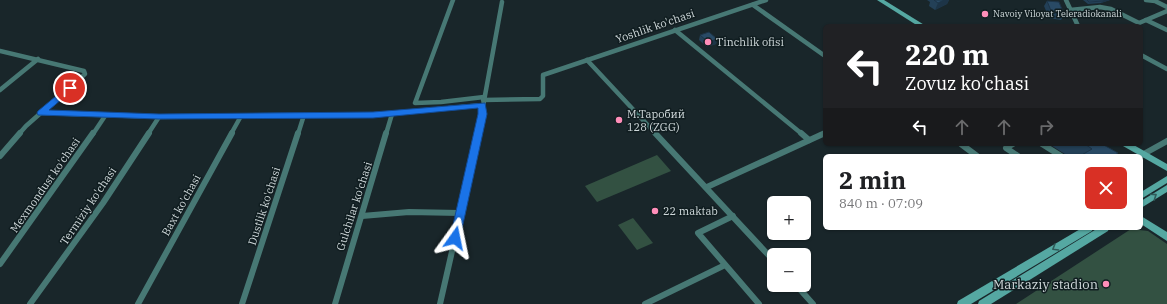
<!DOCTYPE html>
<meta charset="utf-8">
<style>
body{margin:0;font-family:"IBM Plex Serif",serif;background:#f6f6f6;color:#202124;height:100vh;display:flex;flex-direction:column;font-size:15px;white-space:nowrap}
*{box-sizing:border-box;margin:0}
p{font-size:13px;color:#757577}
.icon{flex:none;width:22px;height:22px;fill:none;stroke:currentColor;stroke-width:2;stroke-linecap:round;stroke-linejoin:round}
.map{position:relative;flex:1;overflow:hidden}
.details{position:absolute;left:823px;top:154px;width:320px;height:76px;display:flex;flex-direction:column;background:#fff;border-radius:6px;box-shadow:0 1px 3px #0004}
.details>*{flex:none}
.top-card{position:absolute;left:823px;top:24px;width:320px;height:122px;border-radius:6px;box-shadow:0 1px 3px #0004;background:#202124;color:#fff;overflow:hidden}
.tools{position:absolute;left:767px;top:196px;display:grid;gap:8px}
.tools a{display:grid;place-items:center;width:44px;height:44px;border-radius:6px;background:#fff;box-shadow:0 1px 3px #0004;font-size:20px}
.pin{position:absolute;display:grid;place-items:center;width:34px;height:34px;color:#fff;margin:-17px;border:2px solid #fff;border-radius:50%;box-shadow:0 1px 4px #0007}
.me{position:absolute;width:44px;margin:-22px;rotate:12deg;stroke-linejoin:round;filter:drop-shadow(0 0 3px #0008)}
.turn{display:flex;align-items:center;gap:14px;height:84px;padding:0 16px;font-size:18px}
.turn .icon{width:52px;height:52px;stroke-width:2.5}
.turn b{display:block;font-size:28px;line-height:34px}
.lanes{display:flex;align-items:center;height:38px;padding:0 16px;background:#0003;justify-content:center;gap:20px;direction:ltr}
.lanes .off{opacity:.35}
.round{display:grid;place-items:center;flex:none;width:42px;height:42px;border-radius:6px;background:#f6f6f6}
.headline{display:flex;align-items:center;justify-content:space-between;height:68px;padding:0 16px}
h1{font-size:24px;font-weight:700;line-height:30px}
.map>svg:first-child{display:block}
</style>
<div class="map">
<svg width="1167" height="304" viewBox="0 0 1167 304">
<rect width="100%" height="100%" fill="#19262a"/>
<!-- green -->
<g fill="#335142">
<polygon points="657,155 671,171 597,202 585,186"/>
<polygon points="633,218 653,243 637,250 618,225"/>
<polygon points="1131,229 1148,231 1167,244 1167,304 1016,304"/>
</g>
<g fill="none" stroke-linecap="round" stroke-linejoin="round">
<!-- street-far1 -->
<g stroke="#477874" stroke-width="4.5">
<polyline points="453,0 415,103 441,102 484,97"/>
<polyline points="1066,0 1078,26"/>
<polyline points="1146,0 1155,1 1167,7"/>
<polyline points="753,5 825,56"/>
<polyline points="1070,10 1100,7 1111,9 1139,23 1167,11"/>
<polyline points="1146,20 1167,30"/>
<polyline points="675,30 802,134"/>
<polyline points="0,51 84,71 85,74 26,126 19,134"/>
<polyline points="1141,55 1167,69"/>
<polyline points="587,60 656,134"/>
<polyline points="0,90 38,59"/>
<polyline points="483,100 540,99 543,96 543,75 766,0"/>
<polyline points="41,113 159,117 373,115 483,105"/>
<polyline points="93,134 105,116"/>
<polyline points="148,134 159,117"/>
<polyline points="231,134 241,116"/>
<polyline points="298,134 304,115"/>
<polyline points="386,134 392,114"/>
<polyline points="478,134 502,2"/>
<polyline points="823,134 825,133"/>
</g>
<!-- street -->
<g stroke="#477874" stroke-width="6">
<polyline points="655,133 774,261"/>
<polyline points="801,133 809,140"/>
<polyline points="961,144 977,156"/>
<polyline points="1013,144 1006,148 1018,156"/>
<polyline points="1042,144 1061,156"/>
<polyline points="0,156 20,133"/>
<polyline points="1140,156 1167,141"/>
<polyline points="707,187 825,133"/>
<polyline points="362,216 409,212 460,213"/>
<polyline points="733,216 698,233 759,304"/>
<polyline points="0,264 93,133"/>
<polyline points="796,285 813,304"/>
<polyline points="30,304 103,203 149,133"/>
<polyline points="138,304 232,133"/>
<polyline points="242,304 298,133"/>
<polyline points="335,304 386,133"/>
<polyline points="440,304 479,133"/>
<polyline points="645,304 725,265"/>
</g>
<!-- secondary -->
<g fill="#55a8a2" fill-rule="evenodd">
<polygon points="877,0 884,0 926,26 918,26"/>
<polygon points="1122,144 1132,144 1167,164 1167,171 1123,146"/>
<polygon points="1167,176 1167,183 1141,199 1141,192"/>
<polygon points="1167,185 1167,192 1141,208 1141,201"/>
<polygon points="1141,216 1167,232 1167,241 1141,224"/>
<polygon points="1082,228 1093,228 1092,231 971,304 957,304 958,301"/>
<polygon points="1098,228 1109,228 1108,231 991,304 978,304 979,301"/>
</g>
</g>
<!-- wall -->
<g fill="#234057">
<polygon points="927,0 949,0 947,4 935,10 929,6 930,2"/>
<polygon points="1083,0 1110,0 1101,3 1088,4"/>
<polygon points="1047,1 1064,14 1061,20 1049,18 1044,6"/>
<polygon points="700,35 717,39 716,44 707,47 699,40"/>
<polygon points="1049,144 1102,144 1118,153 1116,156 1068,156"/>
</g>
<!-- shaded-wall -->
<g fill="#1d3447">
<polygon points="944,0 949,0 947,4 935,10 938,3"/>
<polygon points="1105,0 1110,0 1101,3 1103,1"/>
<polygon points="717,39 716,44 707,47 708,42"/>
</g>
<!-- building -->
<g fill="#294a65" stroke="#1d3447">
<polygon points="934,0 944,0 938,3"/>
<polygon points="1087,0 1105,0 1103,1 1089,2"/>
<polygon points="1047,1 1059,2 1064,14 1052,13"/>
<polygon points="709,32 717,39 708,42 700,35"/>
<polygon points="1085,144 1102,144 1118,153 1114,156 1080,156 1092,149"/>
</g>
<!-- one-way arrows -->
<defs><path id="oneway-chevron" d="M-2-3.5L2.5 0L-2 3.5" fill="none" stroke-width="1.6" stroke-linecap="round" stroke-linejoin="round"/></defs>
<g stroke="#2f5c5a">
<use href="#oneway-chevron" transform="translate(1154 196) rotate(-34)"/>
<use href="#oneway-chevron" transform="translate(1055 248) rotate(149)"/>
</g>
<!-- route -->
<polygon fill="#1a73e8" stroke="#114b97" points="68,86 70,86 75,88 49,110 159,114 373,112 485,103 487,114 460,238 458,241 455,242 451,241 450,238 478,114 478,108 373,118 159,119 38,115 37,113 38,111"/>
<!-- markers -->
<g fill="#ff8eb9" stroke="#101d20" stroke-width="1.5">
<circle cx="985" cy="14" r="4"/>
<circle cx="708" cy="42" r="4"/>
<circle cx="619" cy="120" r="4"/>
<circle cx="655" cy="211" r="4"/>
<circle cx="1106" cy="284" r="4"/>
</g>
<g text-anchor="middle" stroke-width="3" stroke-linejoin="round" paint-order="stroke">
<!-- far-poi labels -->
<g font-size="9" fill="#cfd8da" stroke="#101d20" text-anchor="start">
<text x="993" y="17">Navoiy Viloyat Teleradiokanali</text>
</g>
<!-- street labels -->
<g font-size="11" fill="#cfd8da" stroke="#101d20">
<text transform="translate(655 26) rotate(-19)" y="4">Yoshlik ko'chasi</text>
<text transform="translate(45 185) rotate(-55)" y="4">Mexmondust ko'chasi</text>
<text transform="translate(181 205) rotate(-61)" y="4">Baxt ko'chasi</text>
<text transform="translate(88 206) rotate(-56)" y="4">Termiziy ko'chasi</text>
<text transform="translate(264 206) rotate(-72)" y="4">Dustlik ko'chasi</text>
<text transform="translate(354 206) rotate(-72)" y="4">Gulchilar ko'chasi</text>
</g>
<!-- poi labels -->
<g font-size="11" fill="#cfd8da" stroke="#101d20" text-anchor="start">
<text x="716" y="46">Tinchlik ofisi</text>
<text x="627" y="118">М.Таробий<tspan x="627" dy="13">128 (ZGG)</tspan></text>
<text x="663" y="215">22 maktab</text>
</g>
<!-- near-poi labels -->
<g font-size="13" fill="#cfd8da" stroke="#101d20" text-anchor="end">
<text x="1098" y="289">Markaziy stadion</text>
</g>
</g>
</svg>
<div class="tools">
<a>+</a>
<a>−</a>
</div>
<div class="pin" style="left:70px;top:88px;background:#d93025"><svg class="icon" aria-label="arrive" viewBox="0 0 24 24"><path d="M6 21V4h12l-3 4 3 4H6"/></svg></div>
<svg class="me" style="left:455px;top:238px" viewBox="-20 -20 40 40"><path d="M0-17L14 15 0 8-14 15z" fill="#1a73e8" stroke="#fff" stroke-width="4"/></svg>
<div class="top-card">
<div class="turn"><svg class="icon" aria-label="left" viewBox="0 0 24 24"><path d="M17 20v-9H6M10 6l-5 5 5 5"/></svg><div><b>220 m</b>Zovuz ko'chasi</div></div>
<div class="lanes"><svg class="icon" aria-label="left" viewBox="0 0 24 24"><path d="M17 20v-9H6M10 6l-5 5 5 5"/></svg><svg class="icon off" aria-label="ahead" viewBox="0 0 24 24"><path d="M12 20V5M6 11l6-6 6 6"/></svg><svg class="icon off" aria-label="ahead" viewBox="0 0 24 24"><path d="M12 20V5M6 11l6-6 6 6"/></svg><svg class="icon off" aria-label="right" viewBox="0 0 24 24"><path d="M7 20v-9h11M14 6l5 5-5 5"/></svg></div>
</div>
<section class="details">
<div class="headline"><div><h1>2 min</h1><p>840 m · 07:09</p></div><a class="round" style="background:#d93025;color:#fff"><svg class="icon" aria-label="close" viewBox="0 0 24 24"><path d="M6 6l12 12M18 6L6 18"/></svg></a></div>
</section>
</div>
